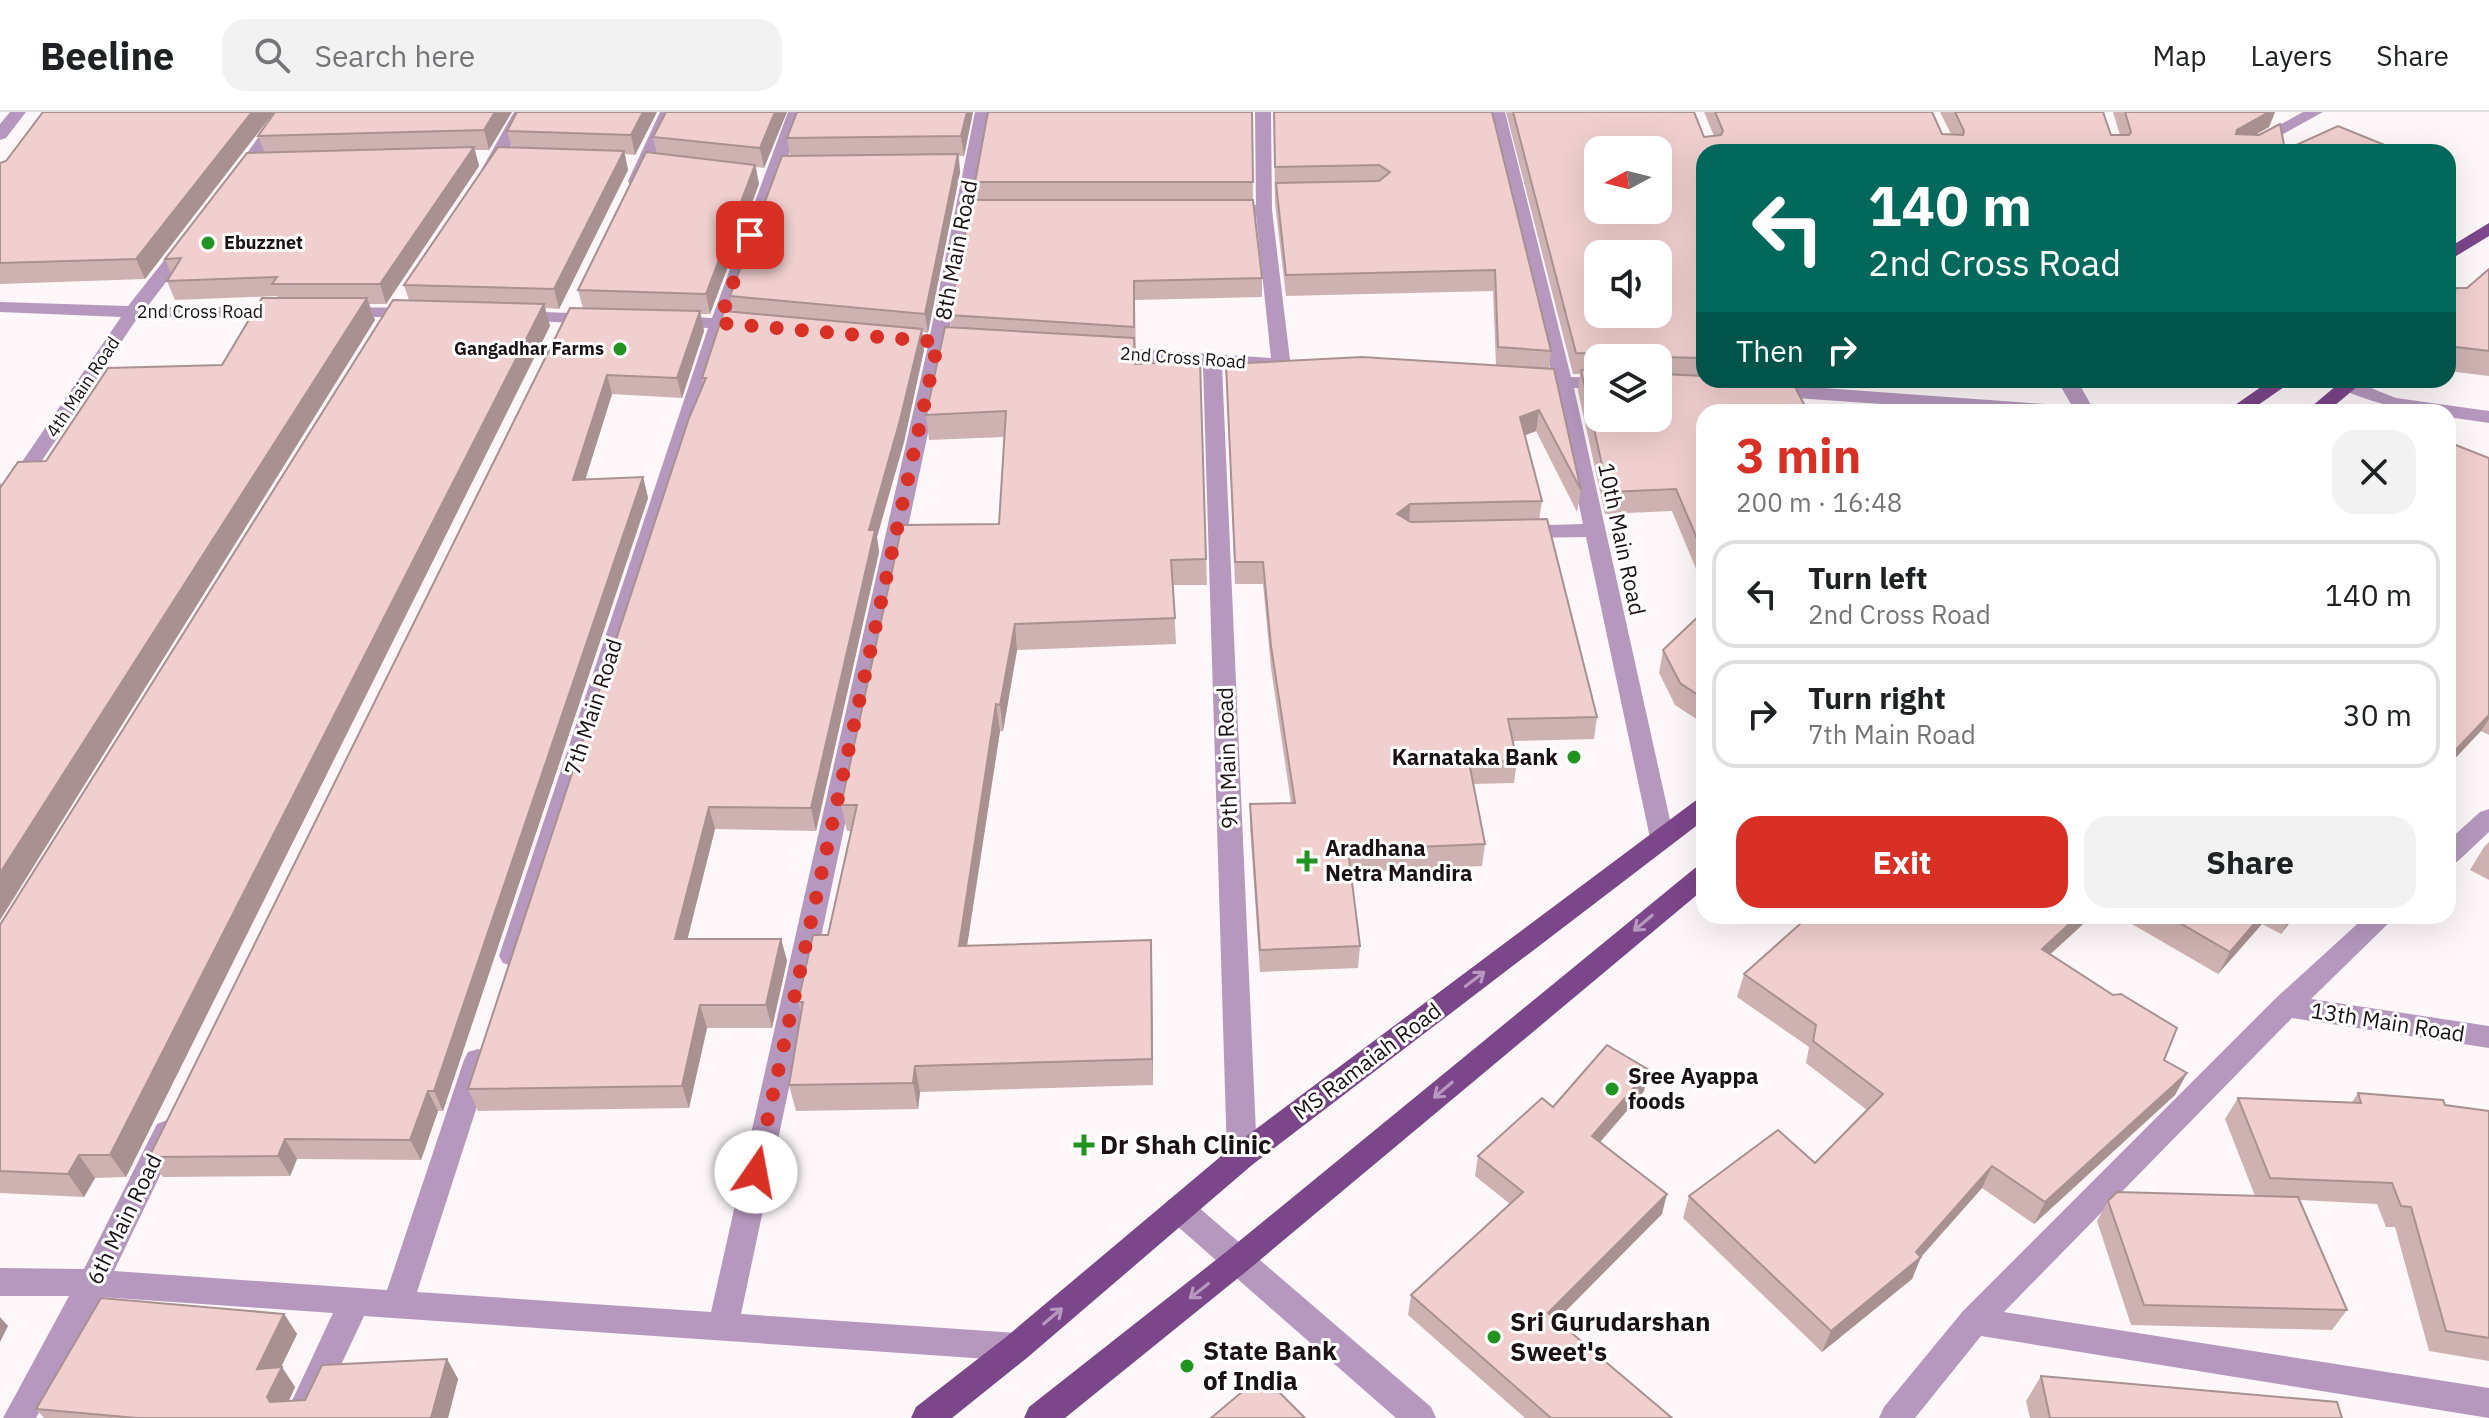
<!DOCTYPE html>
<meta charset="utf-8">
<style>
body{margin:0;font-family:"IBM Plex Sans",sans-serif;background:#f2f2f2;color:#202124;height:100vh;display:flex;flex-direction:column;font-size:30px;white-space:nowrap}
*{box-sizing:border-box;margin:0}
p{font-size:26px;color:#757577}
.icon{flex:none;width:44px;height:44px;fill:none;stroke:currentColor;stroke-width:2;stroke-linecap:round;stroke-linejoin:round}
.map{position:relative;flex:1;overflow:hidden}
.side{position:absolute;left:1696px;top:292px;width:760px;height:520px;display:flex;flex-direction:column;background:#fff;border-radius:24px;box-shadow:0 8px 32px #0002}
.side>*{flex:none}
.hud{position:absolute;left:1696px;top:32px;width:760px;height:244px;border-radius:24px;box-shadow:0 8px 32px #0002;background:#00695c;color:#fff;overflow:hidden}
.needle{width:52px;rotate:263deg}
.controls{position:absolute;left:1584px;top:24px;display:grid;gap:16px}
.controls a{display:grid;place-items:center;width:88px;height:88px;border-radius:16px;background:#fff;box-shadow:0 8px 32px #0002;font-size:40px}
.pin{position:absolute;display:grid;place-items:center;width:68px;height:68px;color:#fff;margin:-34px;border-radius:16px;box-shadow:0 4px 12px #0006}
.me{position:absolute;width:88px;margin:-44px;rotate:12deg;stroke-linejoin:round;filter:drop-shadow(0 0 6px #0008)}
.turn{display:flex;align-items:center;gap:28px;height:168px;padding:0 40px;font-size:36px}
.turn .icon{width:104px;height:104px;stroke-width:2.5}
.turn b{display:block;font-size:56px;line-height:68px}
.then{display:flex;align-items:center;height:76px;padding:0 40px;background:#0003;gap:16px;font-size:30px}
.round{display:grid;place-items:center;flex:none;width:84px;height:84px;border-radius:24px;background:#f2f2f2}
.summary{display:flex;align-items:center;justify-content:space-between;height:136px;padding:0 40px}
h1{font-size:48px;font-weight:700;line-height:60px;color:#d93025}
.cta{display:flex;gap:16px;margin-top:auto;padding:16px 40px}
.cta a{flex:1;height:92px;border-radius:24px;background:#d93025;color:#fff;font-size:32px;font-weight:700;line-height:92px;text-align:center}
.cta a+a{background:#f2f2f2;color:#202124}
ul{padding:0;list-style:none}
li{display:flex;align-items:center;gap:24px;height:108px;margin:0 16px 12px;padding:0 24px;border:4px solid #e0e0e0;border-radius:24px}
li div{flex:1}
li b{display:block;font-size:30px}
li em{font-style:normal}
header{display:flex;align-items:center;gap:48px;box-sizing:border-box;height:112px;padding:0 40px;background:#fff;border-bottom:2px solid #e0e0e0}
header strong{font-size:38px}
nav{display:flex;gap:44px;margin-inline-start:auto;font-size:28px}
.search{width:560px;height:72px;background:#f2f2f2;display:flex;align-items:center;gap:20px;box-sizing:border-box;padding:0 28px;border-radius:24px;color:#757577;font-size:30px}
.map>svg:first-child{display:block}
</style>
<header>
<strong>Beeline</strong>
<div class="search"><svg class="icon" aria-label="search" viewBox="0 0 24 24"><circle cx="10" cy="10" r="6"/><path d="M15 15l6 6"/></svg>Search here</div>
<nav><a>Map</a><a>Layers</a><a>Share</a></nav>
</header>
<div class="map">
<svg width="2489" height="1306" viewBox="0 0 2489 1306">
<rect width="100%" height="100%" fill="#fdf7f9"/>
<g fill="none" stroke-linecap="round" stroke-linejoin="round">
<!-- minor -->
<g fill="#b698be" fill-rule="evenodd">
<polygon points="10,0 26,0 6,26 0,28 0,12"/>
<polygon points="276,0 292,0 243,70 231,70 229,67"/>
<polygon points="514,0 530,0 493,65 481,65 479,62"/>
<polygon points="660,0 676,0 644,69 636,74 630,73 628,69"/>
<polygon points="788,0 804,0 730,206 750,207 759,213 750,219 726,217 525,844 521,851 512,854 503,851 499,844 708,216 671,214 662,209 671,204 712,206"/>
<polygon points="975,0 991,0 948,225 973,226 982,232 973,238 946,236 741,1202 1017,1221 1028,1225 1033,1235 1028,1245 1017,1249 364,1204 316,1306 284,1306 333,1201 101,1185 36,1306 3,1306 69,1184 0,1184 0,1156 84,1157 157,1012 167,1008 177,1012 181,1020 114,1159 387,1178 464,948 468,940 478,937 488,940 492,948 417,1180 711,1200 928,234 890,232 881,226 890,220 930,223"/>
<polygon points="1255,0 1271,0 1272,98 1290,248 1293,252 1284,258 1222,254 1257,1044 1252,1053 1242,1056 1232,1053 1227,1044 1203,253 1105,247 1096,241 1105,235 1271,246 1256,103 1224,103 1216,98 1224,93 1256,93"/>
<polygon points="1489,0 1505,0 1571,265 1598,266 1598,278 1574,276 1674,726 1671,732 1662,735 1653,732 1650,726 1586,425 1518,426 1507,420 1518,414 1583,412 1554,275 1525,274 1515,268 1525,262 1552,264"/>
<polygon points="2303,0 2323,0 2251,40 2231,40"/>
<polygon points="187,126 196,131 147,195 286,195 295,200 286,205 138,205 7,401 0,403 0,382 121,205 0,200 0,190 128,194 181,127"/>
<polygon points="339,195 418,196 427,201 418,206 333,204 330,200 333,196"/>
<polygon points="515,199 598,202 607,207 598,212 509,208 506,204"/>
<polygon points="2057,268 2077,268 2095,300 1995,300 1766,284 1756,278 1766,272 2072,294"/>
<path d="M2324,268h27l45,18 93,13v12l-41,-6v-5c-51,0 -75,-10 -121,-28z"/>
<polygon points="2489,697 2489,720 2457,750 2448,753 2448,729 2480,700"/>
<polygon points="2366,804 2396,804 2311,887 2489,914 2489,936 2292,906 2004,1200 2489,1276 2489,1306 1981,1224 1915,1306 1879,1306 1884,1295 1963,1199 2276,886"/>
<polygon points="1179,1084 1190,1088 1431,1295 1436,1306 1396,1306 1168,1106 1164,1097 1168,1088"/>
</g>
<!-- major -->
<g fill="#7c468a" fill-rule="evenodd">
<polygon points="2489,111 2489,124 2448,149 2448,136"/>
<polygon points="2271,268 2294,268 2248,300 2225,300"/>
<polygon points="2343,268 2365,268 2327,300 2305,300"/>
<polygon points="1704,686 1704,708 1252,1053 1028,1245 952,1306 911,1306 916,1295 1006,1225 1232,1035 1695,689"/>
<polygon points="1704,754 1704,777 1248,1158 1065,1306 1024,1306 1029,1295 1226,1140 1695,756"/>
</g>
</g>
<!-- wall -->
<g fill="#ceb2b1" fill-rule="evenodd">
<polygon points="43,0 274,0 145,167 0,172 0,51 6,49"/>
<polygon points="512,0 489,38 475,38 479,54 386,192 369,192 375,208 0,808 0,370 2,373 222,253 278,186 277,184 175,188 167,169 171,162 165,147 265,41 258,24"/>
<polygon points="657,0 635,43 625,42 628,58 559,197 545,196 550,214 126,1065 95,1066 84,1085 0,1081 0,813 409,188 404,173 512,36 507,19"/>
<polygon points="666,0 787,0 764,56 756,55 759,72 710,202 700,202 704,219 682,286 612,282 585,367 643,365 648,386 443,999 438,999 421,1048 297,1047 290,1064 163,1065 149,1045 583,196 578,178 657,42 653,25"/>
<polygon points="973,0 964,44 959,44 960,60 928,221 922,220 924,238 904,330 877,425 879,440 816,719 715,717 687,827 781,827 787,849 772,916 707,916 689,996 478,999 468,977 703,272 702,266 734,200 730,184 790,44 787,26"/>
<polygon points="1252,0 1253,88 1262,166 1262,185 1135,188 1136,252 1200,249 1207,473 1173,473 1176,532 1017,538 1003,619 1000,619 967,834 1152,854 1153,973 920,980 918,997 796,999 789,973 801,901 798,890 828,823 851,719 847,719 841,693 999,412 1004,325 929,328 926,303 951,215 949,203 976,88 975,70"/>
<polygon points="1274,0 1492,0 1551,239 1549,257 1581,378 1577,400 1536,319 1525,323 1542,389 1539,408 1597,605 1594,627 1513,629 1517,649 1514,671 1473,672 1485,732 1482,754 1351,760 1360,834 1358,856 1260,860 1250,714 1250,692 1291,691 1271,556 1263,472 1235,472 1226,252 1496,253 1493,179 1286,184 1275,91"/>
<path d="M1506,0h188l10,25 10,-1 -10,-24h228l10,22h9l-11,-22h163l8,23h9l-7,-23h162l-6,15 -14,8 30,15 117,2h-698v228h292l-2,8 -201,-6 -89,30v176l-32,-77 -67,3 -27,-123 2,-17h-7zM1598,246h60l-60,60z"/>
<polygon points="2489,157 2489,264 2448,259 2448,184 2467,176"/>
<polygon points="2489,346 2489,623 2481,619"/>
<polygon points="1704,499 1704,612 1675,593 1659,561 1663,538"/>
<polygon points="2489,730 2489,768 2470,758 2484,735"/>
<polygon points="1809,804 2092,804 2050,842 2164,948 2187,961 2175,983 2034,1112 1982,1076 1921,1145 1912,1167 1822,1240 1683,1106 1689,1084 1815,1051 1867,998 1806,951 1809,935 1737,885 1744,862"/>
<polygon points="2118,804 2295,804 2281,822 2262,812 2218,862"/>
<polygon points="1644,979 1600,1030 1662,1102 1556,1208 1672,1306 1525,1306 1408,1203 1411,1183 1510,1092 1475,1064 1478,1044 1553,995"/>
<polygon points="2358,981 2489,999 2489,1249 2429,1239 2395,1115 2386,1115 2377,1092 2300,1088 2347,1198 2332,1218 2131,1213 2097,1109 2108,1089 2255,1084 2225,1007 2238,986 2352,990"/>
<polygon points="284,1202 297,1222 281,1255 295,1275 289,1289 305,1288 447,1247 458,1267 448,1306 44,1306 36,1297"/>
<polygon points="2041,1264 2342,1306 2030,1306 2026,1289"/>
</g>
<!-- shaded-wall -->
<g fill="#a89190">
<polygon points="252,0 274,0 145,167 136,147"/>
<polygon points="495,0 512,0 489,38 484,18"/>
<polygon points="643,0 657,0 635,43 631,23"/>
<polygon points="775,0 787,0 764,56 760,36"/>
<polygon points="967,0 973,0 964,44 961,24"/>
<polygon points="2269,0 2275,0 2269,15 2230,37 2237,18"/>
<polygon points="474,35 479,54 386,192 380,172"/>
<polygon points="624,39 628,58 559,197 554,177"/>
<polygon points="958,42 960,60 928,221 925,202"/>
<polygon points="755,53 759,72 710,202 706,182"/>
<polygon points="367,186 375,208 0,808 0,761"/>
<polygon points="544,192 550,214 126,1065 110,1043"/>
<polygon points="700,199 704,219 682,286 677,266"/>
<polygon points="922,217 924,238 904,330 877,425 879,440 816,719 811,696 869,418"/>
<polygon points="607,263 612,282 579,388 573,368"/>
<polygon points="1539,298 1536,319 1518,326 1520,305"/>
<polygon points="643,365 648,386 443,999 434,979"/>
<polygon points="1410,392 1409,414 1397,402"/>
<polygon points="1015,512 1017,538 1003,619 1000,593"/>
<polygon points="996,592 1000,619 963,860 959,834"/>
<polygon points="2489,603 2489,607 2481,619 2448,654 2448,646"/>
<polygon points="709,695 715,717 682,849 675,827"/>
<polygon points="2078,804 2092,804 2032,859 2042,837"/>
<polygon points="2261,804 2266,804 2262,812 2218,862 2230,840"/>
<polygon points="2292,804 2295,804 2281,822"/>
<polygon points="781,827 787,849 772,916 766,893"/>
<polygon points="1151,828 1152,854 1153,973 1152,947"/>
<polygon points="700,893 707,916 689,996 682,974"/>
<polygon points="915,954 920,980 918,997 913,971"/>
<polygon points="1649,958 1644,979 1588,1044 1592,1024"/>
<polygon points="2187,961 2175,983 2034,1112 2045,1090"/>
<polygon points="428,979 438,999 421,1048 410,1028"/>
<polygon points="285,1027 297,1047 290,1064 278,1044"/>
<polygon points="79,1043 95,1066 84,1085 68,1062"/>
<polygon points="1992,1054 1982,1076 1919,1147 1921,1145 1912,1167 1822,1240 1831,1219 1916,1140"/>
<polygon points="1667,1082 1662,1102 1544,1221 1548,1201"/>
<polygon points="284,1202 297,1222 271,1276 257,1257"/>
<polygon points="0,1205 8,1214 0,1230"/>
<polygon points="447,1247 458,1267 448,1306 431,1306"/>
<polygon points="282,1255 295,1275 281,1305 267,1285"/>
</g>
<!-- building -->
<g fill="#f0cfce" stroke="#a89190" stroke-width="2" fill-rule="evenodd">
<polygon points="43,0 252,0 136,147 0,151 0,51 6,49"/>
<polygon points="275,0 495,0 484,18 258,24"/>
<polygon points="517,0 643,0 631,23 507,19"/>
<polygon points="666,0 775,0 760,36 653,25"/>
<polygon points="797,0 967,0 961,24 787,26"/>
<polygon points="988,0 1252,0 1253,70 975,70"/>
<polygon points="1274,0 1492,0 1551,239 1498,235 1495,158 1286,163 1276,71 1379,69 1390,60 1379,53 1275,55"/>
<path d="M1513,0h181l10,25 17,-2 2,-4 -8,-19h217l10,22 21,1 1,-4 -9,-19h148l8,23h18l2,-3 -6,-20h144l-32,18 -1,4 23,1 21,-11 5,26 53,-24 64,26h-698v206l-44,-1 -1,14 3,3 42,2v4l88,1 16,31h-104v143l-28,-66 -68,3 -27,-122 17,1v47h60v-60h-54l-3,-4 -25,-1zM1598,38h60v60h-60zM1598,142h60v60h-60z"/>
<polygon points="474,35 380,172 272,172 277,165 167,169 181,146 165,147 247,41"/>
<polygon points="498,35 624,39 554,177 404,173"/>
<polygon points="646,40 755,53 706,182 578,178"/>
<polygon points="958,42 925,202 730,184 782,44"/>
<polygon points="972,88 1253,88 1262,166 1134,169 1134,215 949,203"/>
<polygon points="2489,157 2489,239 2448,234 2448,184 2457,176 2467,176"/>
<polygon points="262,186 367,186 0,761 0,376 18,350 46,349 108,256 222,253"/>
<polygon points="393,188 544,192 110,1043 79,1043 68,1062 0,1059 0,813"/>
<polygon points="570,196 700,199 677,266 607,263 573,368 643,365 434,979 428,979 410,1028 285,1027 278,1044 149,1045"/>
<polygon points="724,199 922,217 900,308 869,418 875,418 811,696 709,695 675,827 781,827 766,893 700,893 682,974 468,977 689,306 706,266 702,266"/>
<polygon points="945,215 1134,226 1135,252 1200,249 1206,447 1171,448 1175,506 1015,512 1000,593 996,592 959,834 1151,828 1152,947 915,954 913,971 789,973 803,890 798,890 813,823 828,823 857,693 841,693 902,413 999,412 1006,299 926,303"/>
<polygon points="1362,245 1554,257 1581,378 1539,298 1520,305 1542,389 1410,392 1397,402 1411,410 1547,407 1597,605 1508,607 1517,649 1469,650 1485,732 1348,738 1360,834 1260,838 1250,692 1295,691 1271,534 1263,450 1235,450 1226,252"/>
<polygon points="2355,293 2373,300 2348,300"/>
<polygon points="2448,330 2489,346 2489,603 2448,646"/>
<polygon points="1704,499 1704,587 1680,571 1663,538"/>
<polygon points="1809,804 2078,804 2042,837 2113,883 2121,882 2177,916 2164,948 2187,961 2045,1090 1992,1054 1916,1140 1921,1145 1831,1219 1689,1084 1778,1018 1815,1051 1883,982 1813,929 1816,913 1744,862"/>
<polygon points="2168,804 2261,804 2230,840"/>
<polygon points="1607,933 1649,958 1592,1024 1667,1082 1548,1201 1672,1306 1551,1306 1411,1183 1523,1080 1478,1044 1542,986 1553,995"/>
<polygon points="2358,981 2443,988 2445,993 2489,999 2489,1226 2446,1219 2411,1095 2401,1094 2392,1071 2270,1066 2238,986 2361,991"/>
<polygon points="2117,1080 2298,1085 2347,1198 2144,1193 2108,1089"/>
<polygon points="101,1186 284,1202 257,1257 282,1255 267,1285 270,1290 305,1288 322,1253 447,1247 431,1306 137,1306 36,1297"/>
<polygon points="1262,1263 1305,1306 1211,1306"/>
<polygon points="2041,1264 2337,1290 2342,1306 2050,1306"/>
</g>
<!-- one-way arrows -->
<defs><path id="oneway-shaft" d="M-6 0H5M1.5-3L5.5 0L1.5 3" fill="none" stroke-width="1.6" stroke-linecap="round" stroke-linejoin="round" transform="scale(2)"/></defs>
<g stroke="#b799bf">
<use href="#oneway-shaft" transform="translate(1643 811) rotate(140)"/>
<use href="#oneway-shaft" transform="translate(1475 867) rotate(-37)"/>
<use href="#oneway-shaft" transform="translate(1443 978) rotate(140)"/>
<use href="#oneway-shaft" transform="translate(1199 1179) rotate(142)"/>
<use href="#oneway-shaft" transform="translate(1053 1204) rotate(-40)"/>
</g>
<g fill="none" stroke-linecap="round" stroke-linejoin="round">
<!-- route -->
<polyline stroke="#d93025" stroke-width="14" stroke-dasharray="0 25.2" points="750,123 719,211 938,230 756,1060"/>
</g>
<!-- markers -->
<g fill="#21931f" stroke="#fff" stroke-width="3">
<circle cx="208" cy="131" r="8"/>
<circle cx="620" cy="237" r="8"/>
<circle cx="1574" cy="645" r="8"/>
<path d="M1303 737h8v8h8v8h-8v8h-8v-8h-8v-8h8z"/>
<circle cx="1612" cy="977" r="8"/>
<path d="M1080 1021h8v8h8v8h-8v8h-8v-8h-8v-8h8z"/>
<circle cx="1494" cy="1225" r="8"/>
<circle cx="1187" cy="1254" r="8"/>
</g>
<g text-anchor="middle" stroke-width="6" stroke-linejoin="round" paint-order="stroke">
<!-- far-poi labels -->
<g font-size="18" font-weight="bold" fill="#1b1115" stroke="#fff" text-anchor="start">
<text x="224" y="137">Ebuzznet</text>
<text x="604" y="243" text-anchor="end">Gangadhar Farms</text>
</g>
<!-- far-street labels -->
<g font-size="18" fill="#1b1115" stroke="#fff">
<text x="200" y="206">2nd Cross Road</text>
<text transform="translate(1183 246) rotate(4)" y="6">2nd Cross Road</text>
<text transform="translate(83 275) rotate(-56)" y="6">4th Main Road</text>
</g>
<!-- street labels -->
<g font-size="22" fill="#1b1115" stroke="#fff">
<text transform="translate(956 138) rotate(-79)" y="8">8th Main Road</text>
<text transform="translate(1622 427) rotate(78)" y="8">10th Main Road</text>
<text transform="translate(593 595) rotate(-72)" y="8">7th Main Road</text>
<text transform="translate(1227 646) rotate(-92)" y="8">9th Main Road</text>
<text transform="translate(2388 910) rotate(9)" y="8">13th Main Road</text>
<text transform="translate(1367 949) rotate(-37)" y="8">MS Ramaiah Road</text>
<text transform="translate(124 1107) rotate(-64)" y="8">6th Main Road</text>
</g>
<!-- poi labels -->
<g font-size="22" font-weight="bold" fill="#1b1115" stroke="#fff" text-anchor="start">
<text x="1558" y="653" text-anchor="end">Karnataka Bank</text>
<text x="1325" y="744">Aradhana<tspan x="1325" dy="25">Netra Mandira</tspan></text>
<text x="1628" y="972">Sree Ayappa<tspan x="1628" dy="25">foods</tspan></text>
</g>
<!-- near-poi labels -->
<g font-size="26" font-weight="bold" fill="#1b1115" stroke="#fff" text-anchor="start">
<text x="1100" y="1042">Dr Shah Clinic</text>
<text x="1510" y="1219">Sri Gurudarshan<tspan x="1510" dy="30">Sweet's</tspan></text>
<text x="1203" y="1248">State Bank<tspan x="1203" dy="30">of India</tspan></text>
</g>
</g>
</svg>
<div class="controls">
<a><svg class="needle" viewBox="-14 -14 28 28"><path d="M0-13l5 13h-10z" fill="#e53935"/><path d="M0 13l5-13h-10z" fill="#757577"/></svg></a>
<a><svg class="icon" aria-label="sound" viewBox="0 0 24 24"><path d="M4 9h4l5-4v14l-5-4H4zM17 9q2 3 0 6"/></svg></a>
<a><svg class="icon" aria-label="layers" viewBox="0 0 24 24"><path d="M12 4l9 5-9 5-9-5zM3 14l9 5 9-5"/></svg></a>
</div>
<div class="pin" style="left:750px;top:123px;background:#d93025"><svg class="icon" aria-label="arrive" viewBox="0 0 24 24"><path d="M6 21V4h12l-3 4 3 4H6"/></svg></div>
<svg class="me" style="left:756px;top:1060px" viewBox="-20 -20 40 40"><circle r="19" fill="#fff"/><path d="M0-13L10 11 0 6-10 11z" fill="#d93025"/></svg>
<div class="hud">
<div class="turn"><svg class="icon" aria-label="left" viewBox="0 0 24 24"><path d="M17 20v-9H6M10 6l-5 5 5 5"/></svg><div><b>140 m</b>2nd Cross Road</div></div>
<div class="then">Then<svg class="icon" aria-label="right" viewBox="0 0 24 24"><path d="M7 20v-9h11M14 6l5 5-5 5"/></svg></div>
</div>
<section class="side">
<div class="summary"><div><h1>3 min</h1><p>200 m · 16:48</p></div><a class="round"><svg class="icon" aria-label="close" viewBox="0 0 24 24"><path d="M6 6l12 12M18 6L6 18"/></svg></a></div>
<ul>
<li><svg class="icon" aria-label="left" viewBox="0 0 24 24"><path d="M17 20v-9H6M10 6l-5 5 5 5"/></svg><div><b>Turn left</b><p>2nd Cross Road</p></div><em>140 m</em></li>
<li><svg class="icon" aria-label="right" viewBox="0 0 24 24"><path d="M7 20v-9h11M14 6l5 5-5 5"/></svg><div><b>Turn right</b><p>7th Main Road</p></div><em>30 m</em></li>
</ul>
<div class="cta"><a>Exit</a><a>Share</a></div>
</section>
</div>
